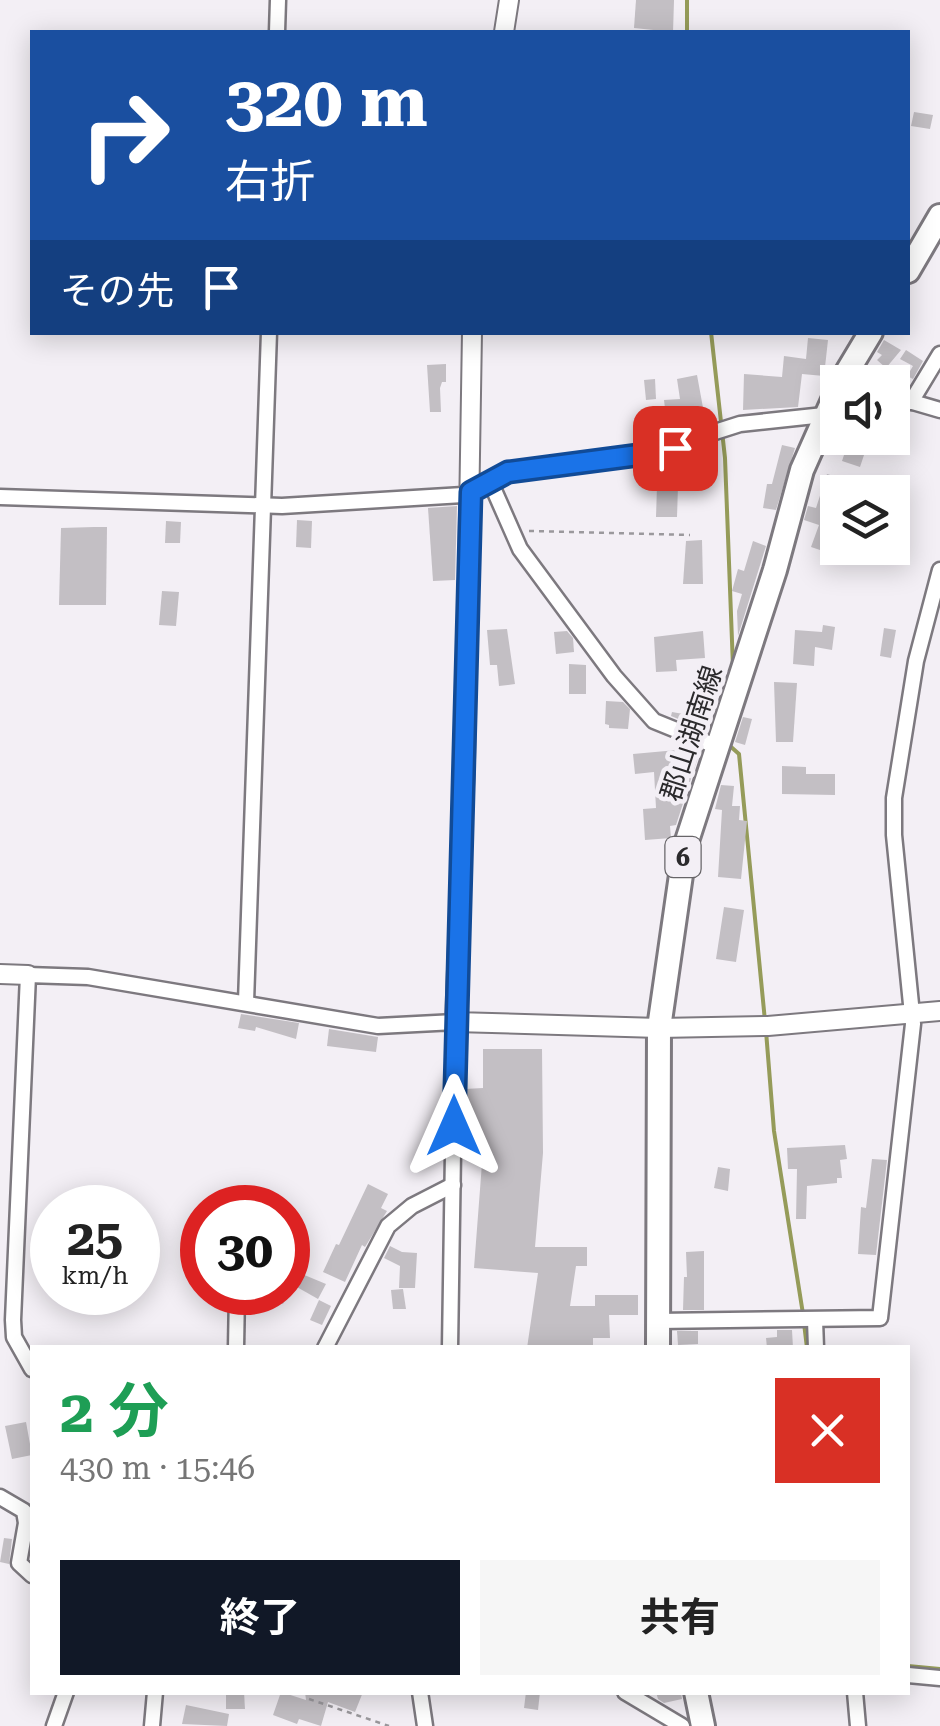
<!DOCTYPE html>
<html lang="ja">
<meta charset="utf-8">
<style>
body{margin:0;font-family:"Roboto Serif","Noto Sans JP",serif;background:#f6f6f6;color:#222;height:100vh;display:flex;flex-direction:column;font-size:38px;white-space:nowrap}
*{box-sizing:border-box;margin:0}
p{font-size:32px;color:#767676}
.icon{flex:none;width:55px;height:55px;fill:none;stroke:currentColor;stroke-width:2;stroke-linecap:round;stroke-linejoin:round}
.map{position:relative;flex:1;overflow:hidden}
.details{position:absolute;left:30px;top:1345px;width:880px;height:350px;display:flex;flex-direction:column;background:#fff;border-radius:0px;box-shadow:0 5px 25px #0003}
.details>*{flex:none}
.top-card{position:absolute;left:30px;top:30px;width:880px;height:305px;border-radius:0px;box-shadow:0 5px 25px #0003;background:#1a4fa0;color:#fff;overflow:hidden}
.tools{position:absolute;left:820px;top:365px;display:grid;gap:20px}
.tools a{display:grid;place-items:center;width:90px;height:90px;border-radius:0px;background:#fff;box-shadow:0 5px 25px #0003;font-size:50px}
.speed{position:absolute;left:30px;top:1185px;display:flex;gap:20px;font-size:50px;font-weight:700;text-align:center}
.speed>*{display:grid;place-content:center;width:130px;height:130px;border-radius:50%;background:#fff;box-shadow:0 5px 25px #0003;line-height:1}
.speed small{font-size:25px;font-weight:400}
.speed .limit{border:15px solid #d22;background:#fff;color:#111}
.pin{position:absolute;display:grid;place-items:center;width:85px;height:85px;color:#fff;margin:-42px;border-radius:20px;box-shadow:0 5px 15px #0006}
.me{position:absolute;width:110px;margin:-55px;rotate:0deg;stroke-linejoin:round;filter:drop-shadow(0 0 8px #0008)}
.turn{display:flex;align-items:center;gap:35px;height:210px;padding:0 30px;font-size:45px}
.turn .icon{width:130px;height:130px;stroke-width:2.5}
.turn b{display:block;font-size:70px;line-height:85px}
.then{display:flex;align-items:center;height:95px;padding:0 30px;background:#0003;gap:20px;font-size:38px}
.round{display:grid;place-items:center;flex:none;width:105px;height:105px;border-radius:0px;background:#f6f6f6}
.headline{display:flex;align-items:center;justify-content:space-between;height:170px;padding:0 30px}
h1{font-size:60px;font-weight:700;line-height:75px;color:#1e9e55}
.button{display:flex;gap:20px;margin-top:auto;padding:20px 30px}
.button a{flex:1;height:115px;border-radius:0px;background:#111827;color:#fff;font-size:40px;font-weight:700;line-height:115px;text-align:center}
.button a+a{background:#f6f6f6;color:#222}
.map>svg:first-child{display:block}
</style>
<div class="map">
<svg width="940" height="1726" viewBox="0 0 940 1726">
<rect width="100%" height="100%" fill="#f3eff5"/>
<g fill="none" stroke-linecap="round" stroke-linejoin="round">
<!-- stream -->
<g stroke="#959b59" stroke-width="4">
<polyline points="687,0 687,32"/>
<polyline points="711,332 725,458 733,667"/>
<polyline points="731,741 730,746 739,754 765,1021"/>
<polyline points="766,1031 774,1131 803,1314"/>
<polyline points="804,1323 807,1348"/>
<polyline points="908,1666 940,1669"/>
</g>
</g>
<!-- building -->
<g fill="#c3bfc4">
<polygon points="636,0 674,0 673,32 634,28"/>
<polygon points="914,112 933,115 930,129 911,126"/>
<polygon points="808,338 828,340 824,376 802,374 798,407 743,410 744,374 782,377 784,356 806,359"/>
<polygon points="884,340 901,350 886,368 877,360 882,355 877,352"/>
<polygon points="906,350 923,361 913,379 907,376 913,366 900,359"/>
<polygon points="446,364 446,382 442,382 440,388 441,412 430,412 427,365"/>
<polygon points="697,375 706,424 687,430 685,423 667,425 664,400 680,399 677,379"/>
<polygon points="655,379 656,399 646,400 644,380"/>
<polygon points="849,440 867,446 860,467 842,461"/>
<polygon points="782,445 795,448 776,510 763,508 767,484 772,484"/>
<polygon points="827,474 843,479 835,505 838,508 823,551 811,547 819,525 804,520 808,506 816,508"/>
<polygon points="657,486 678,486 677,517 656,517"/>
<polygon points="457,506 455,580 433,581 428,508"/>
<polygon points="297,520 312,521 311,548 296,547"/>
<polygon points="166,521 181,522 180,543 165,543"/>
<polygon points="94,527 107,527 106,605 59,605 61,528"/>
<polygon points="702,540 703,584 683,584 686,541"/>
<polygon points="753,541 766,546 738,636 737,611 742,594 732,591 738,569 744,571"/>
<polygon points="162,591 179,592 176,626 159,625"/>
<polygon points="823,625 835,627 832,650 815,647 814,666 793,664 795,630 822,632"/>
<polygon points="884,628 896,630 891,658 880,656"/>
<polygon points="507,629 515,684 499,686 497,665 490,665 487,630"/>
<polygon points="567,631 573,638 574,652 556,654 554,632"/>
<polygon points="703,631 705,658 676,660 677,671 656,672 654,637"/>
<polygon points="569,664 586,665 586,694 569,694"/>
<polygon points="774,682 797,683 793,742 776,742"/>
<polygon points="696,695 715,703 705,730 671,716 672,712 689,715"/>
<polygon points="606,701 623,702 630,709 628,729 609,728 609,725 605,724"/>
<polygon points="743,717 752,719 745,745 735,742"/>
<polygon points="680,743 700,751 676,825 670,826 671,838 645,840 643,809 656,808 654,772 635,774 633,754 677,750"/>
<polygon points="782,766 806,767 806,774 835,774 835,795 782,794"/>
<polygon points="721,785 734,786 732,806 740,806 739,820 747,821 741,879 718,877 722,810 715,809"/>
<polygon points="724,907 744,910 736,962 716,959"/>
<polygon points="241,1014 299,1023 296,1039 256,1027 255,1031 238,1028"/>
<polygon points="329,1029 378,1037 376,1052 327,1046"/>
<polygon points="483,1049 542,1049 543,1153 535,1247 587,1247 587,1266 576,1266 570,1306 595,1306 595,1295 638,1295 638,1315 609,1315 610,1338 593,1338 593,1348 527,1348 538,1273 474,1268 484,1137 465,1137 465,1089 483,1088"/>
<polygon points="845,1145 847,1159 840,1160 842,1178 837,1178 837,1183 807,1186 806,1219 796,1219 797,1169 788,1169 787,1148"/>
<polygon points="872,1159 887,1160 876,1255 858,1254 861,1207 866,1208"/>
<polygon points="718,1167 730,1169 728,1191 714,1188"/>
<polygon points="368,1184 388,1194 381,1208 387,1211 365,1247 362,1245 345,1282 323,1272 336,1244 339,1245"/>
<polygon points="390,1246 402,1252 417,1253 415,1288 399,1288 400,1266 384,1258"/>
<polygon points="704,1251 704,1310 683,1310 684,1277 687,1277 686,1252"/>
<polygon points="290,1269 326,1284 318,1299 288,1282"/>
<polygon points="403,1289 406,1309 393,1309 391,1290"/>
<polygon points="256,1292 288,1292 283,1304"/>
<polygon points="319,1300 331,1306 322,1325 310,1320"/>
<polygon points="777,1330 792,1330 793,1348 767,1348 766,1338 777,1337"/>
<polygon points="677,1331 698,1331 698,1344 678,1345"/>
<polygon points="26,1422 32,1455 12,1459 5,1426"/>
<polygon points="4,1538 12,1539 9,1564 0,1562"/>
<polygon points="226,1692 244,1692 245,1709 226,1709"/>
<polygon points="281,1692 306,1700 305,1692 363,1692 355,1712 328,1702 321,1726 299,1719 297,1724 273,1715"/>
<polygon points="526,1692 540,1692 538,1710 524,1708"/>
<polygon points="656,1692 681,1692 682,1699 664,1703 658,1699"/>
<polygon points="186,1705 229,1714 227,1726 182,1724"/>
</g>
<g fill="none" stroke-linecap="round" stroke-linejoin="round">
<!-- minor casing -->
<g stroke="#7d797f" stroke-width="19">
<g id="minor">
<polyline points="277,32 278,0"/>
<polyline points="892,396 940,410"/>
<polyline points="911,402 940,354"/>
<polyline points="490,481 520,549 614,676 654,721 718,747"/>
<polyline points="0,497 282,506 463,495 508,472 646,454 740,424 824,415"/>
<polyline points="246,1002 269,332"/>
<polyline points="815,1320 816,1348"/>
<polyline points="658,1321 880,1318 913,1024 894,835 894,798 916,661 940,570"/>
<polyline points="236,1348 237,1292"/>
<polyline points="325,1348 388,1226 412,1206 453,1185"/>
<polyline points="32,1369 14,1337 13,1320 28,975 88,977 378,1026 455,1022 450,1348"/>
<polyline points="0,1497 24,1511 26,1523 19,1563 32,1575"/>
<polyline points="908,1675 940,1678"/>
<polyline points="420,1692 425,1726"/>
<polyline points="625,1692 682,1726"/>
<polyline points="855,1692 858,1726"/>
<polyline points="54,1726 66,1692"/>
<polyline points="152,1726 155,1692"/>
</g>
</g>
<!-- tertiary casing -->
<g stroke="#7d797f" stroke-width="22">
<g id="tertiary">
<polyline points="504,32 509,0"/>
<polyline points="472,332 465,761 455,1022 659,1028 768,1026 940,1011"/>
<polyline points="0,974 28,975"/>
</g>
</g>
<!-- primary casing -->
<g stroke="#7d797f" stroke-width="28">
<g id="primary">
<polyline points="908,271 940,216"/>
<polyline points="841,382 871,332"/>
<polyline points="658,1348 659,1028 685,847 775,570 802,470 838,389"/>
<polyline points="696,1692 703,1726"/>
</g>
</g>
<!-- path -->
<g stroke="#9a989c" stroke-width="2.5" stroke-dasharray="5 5" stroke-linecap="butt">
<polyline points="529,531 690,535"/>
<polyline points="309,1699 389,1726"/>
</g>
<!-- minor -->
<use href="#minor" stroke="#fff" stroke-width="14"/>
<!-- tertiary -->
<use href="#tertiary" stroke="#fff" stroke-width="18"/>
<!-- primary -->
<use href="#primary" stroke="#fff" stroke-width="22"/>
</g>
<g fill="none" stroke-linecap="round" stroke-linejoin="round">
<!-- route casing -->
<g stroke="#114b97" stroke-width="25">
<polyline id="route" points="454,1126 471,492 508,472 646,454 675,448"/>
</g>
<!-- route -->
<use href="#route" stroke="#1a73e8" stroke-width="18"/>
</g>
<g text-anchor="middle" stroke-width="9" stroke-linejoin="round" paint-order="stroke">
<!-- shield labels -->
<rect fill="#f3eff5" stroke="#676568" stroke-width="2.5" x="665.5" y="837" width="35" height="40" rx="8"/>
<g font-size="25" font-weight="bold" fill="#2b2a2c">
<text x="683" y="866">6</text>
</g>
<!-- street labels -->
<g font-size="28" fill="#2b2a2c" stroke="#f3eff5">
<text transform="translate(691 733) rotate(-72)" y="10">郡山湖南線</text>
</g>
</g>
</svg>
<div class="tools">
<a><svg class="icon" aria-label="sound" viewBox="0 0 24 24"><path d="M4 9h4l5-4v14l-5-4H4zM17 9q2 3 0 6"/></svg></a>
<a><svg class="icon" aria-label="layers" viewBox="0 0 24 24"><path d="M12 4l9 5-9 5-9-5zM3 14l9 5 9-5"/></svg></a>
</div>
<div class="speed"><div>25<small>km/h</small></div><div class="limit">30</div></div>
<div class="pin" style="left:675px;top:448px;background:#d93025"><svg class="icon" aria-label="arrive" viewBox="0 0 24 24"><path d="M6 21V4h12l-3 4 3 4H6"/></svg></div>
<svg class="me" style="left:454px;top:1126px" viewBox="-20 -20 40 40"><path d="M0-17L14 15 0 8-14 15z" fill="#1a73e8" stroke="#fff" stroke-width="4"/></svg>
<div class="top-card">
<div class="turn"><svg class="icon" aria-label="right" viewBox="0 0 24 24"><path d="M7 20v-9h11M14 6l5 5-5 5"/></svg><div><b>320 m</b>右折</div></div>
<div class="then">その先<svg class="icon" aria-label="arrive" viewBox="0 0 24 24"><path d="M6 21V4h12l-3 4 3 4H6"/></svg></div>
</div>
<section class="details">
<div class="headline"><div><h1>2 分</h1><p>430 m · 15:46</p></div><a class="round" style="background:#d93025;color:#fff"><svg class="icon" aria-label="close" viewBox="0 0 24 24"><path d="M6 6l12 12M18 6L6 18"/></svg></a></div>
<div class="button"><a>終了</a><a>共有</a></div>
</section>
</div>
